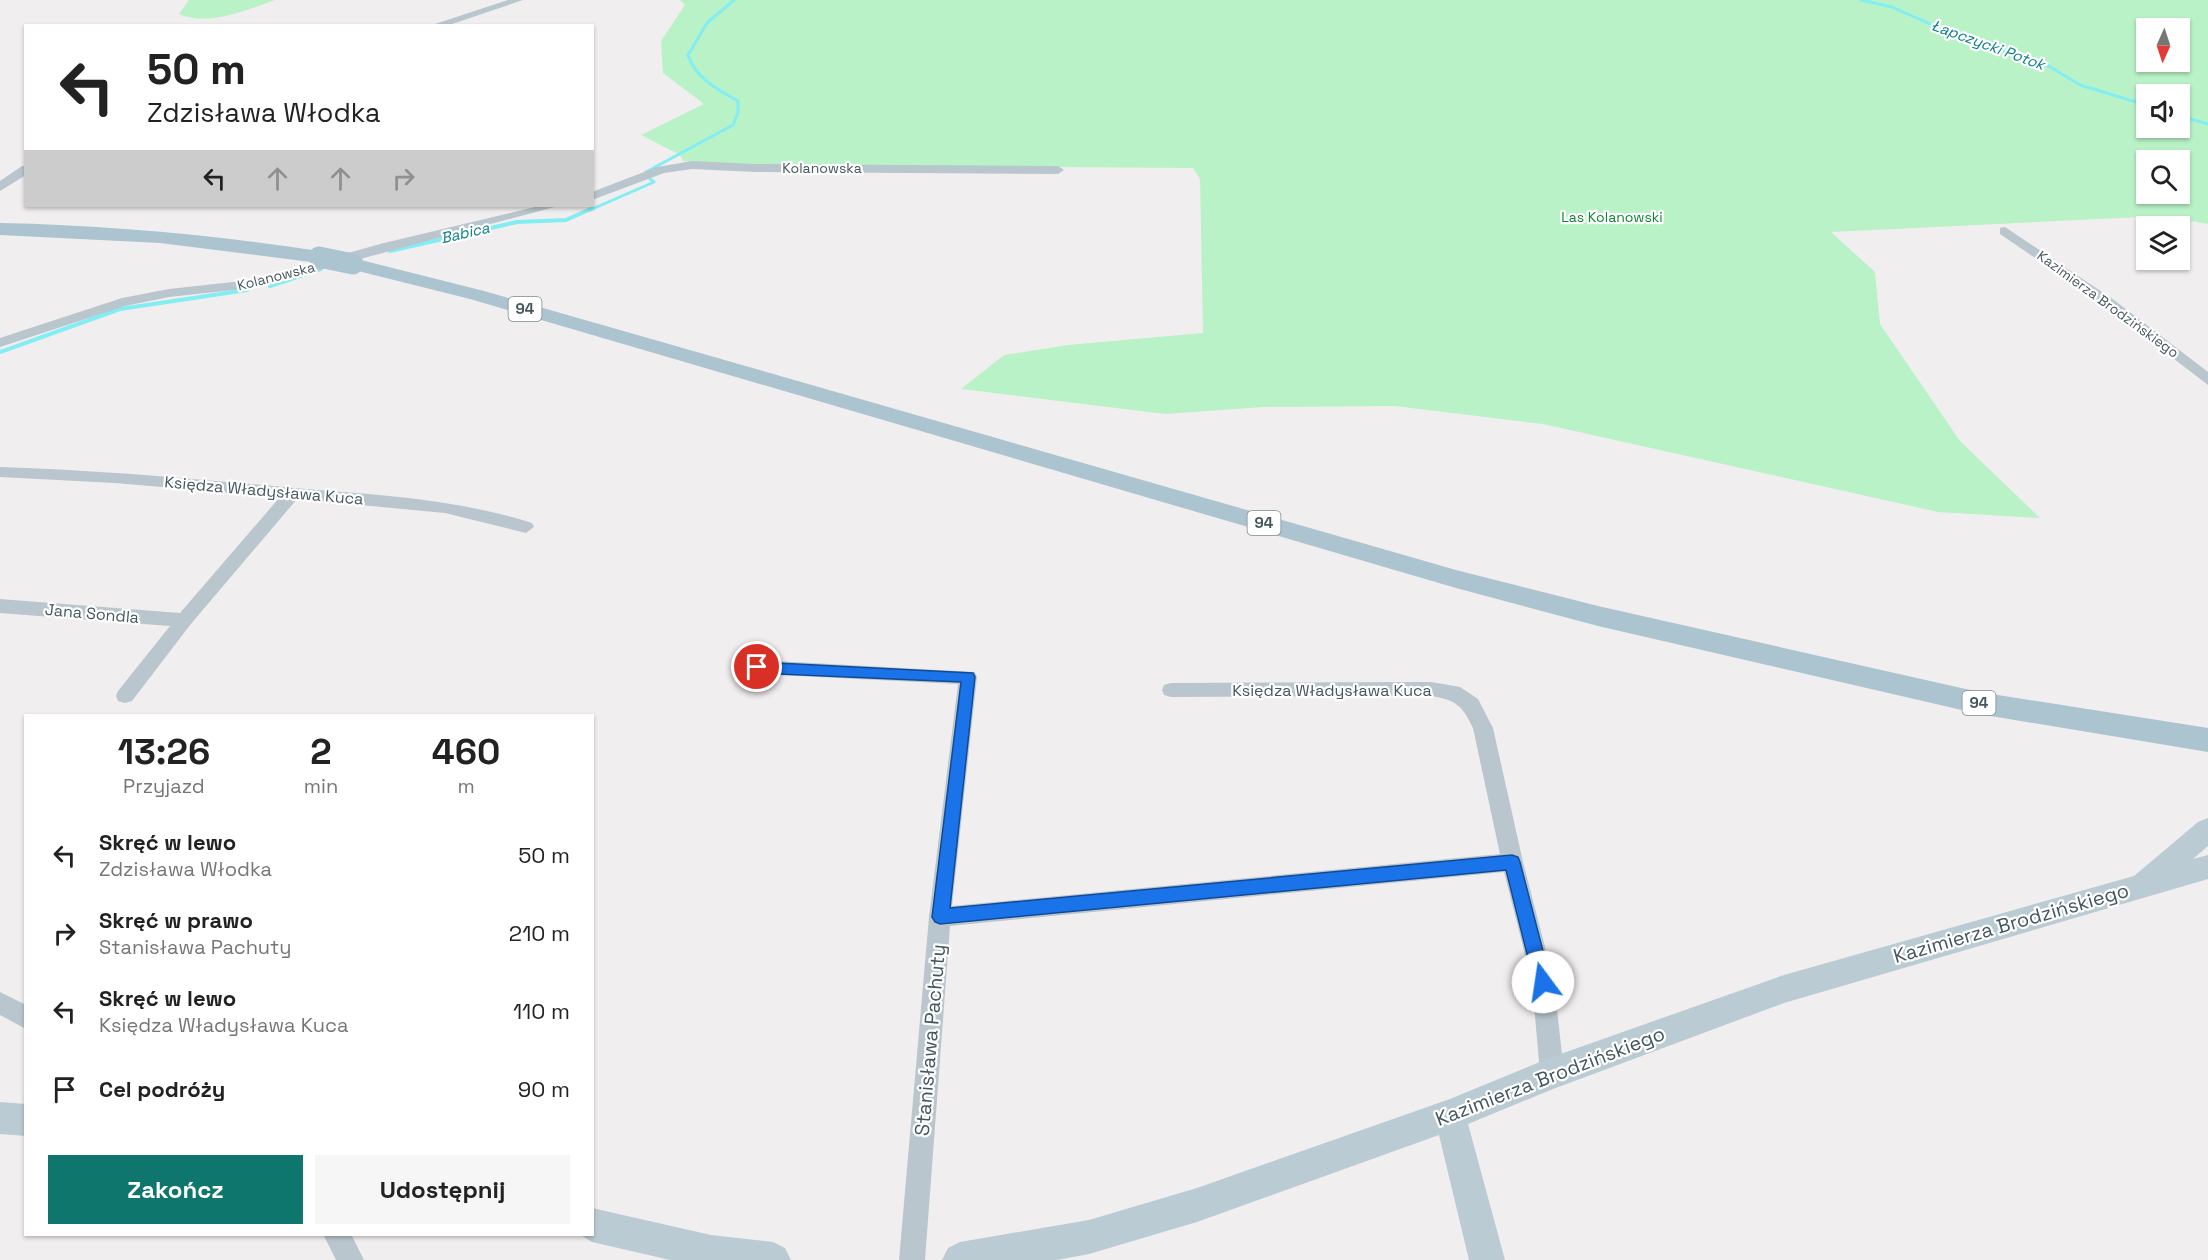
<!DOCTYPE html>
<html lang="pl">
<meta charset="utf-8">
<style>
body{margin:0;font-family:"Space Grotesk",sans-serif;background:#f6f6f6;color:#222;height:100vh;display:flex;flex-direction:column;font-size:22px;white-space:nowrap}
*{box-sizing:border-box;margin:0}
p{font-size:20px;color:#767676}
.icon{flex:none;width:33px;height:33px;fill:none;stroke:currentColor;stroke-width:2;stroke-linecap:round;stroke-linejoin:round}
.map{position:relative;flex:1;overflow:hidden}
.details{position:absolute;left:24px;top:714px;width:570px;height:522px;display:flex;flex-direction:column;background:#fff;border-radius:0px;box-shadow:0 2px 4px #0004}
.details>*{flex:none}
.hud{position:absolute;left:24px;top:24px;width:570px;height:183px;border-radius:0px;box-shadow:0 2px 4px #0004;background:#fff;color:#222;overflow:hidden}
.needle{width:39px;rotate:183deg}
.fabs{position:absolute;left:2136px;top:18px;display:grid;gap:12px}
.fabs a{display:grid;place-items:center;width:54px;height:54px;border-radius:0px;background:#fff;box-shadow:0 2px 4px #0004;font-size:30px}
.pin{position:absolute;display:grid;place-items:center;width:51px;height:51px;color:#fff;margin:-26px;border:3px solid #fff;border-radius:50%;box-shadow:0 2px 6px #0007}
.me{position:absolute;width:66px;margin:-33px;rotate:346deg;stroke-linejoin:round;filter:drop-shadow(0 0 4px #0008)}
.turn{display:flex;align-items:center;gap:21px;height:126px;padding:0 24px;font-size:27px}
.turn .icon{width:78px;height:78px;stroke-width:2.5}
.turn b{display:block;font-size:42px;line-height:51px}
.lanes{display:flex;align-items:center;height:57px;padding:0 24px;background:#0003;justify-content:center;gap:30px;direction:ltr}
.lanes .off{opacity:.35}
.eta{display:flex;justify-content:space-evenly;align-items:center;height:102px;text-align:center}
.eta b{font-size:36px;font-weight:700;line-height:42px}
.action{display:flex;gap:12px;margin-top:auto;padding:12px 24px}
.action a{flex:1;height:69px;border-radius:0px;background:#0f766e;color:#fff;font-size:24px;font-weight:700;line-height:69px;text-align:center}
.action a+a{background:#f6f6f6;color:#222}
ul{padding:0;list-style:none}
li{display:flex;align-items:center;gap:18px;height:78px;padding:0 24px}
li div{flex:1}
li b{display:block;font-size:22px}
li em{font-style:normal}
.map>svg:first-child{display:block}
</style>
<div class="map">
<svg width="2208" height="1260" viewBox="0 0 2208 1260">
<rect width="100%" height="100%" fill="#f1eeef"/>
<!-- green -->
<g fill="#b9f2c6" fill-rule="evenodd">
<path d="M189,0h86c-29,10 -67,27 -96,14z"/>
<path d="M680,0h1528v224l-46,-8 -331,16 44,40 5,52 80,117 80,77 -102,-6 -395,-88 -148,-18 -131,1 -99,7 -204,-25 43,-34 64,-10 135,-12 -3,-154 -7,-11 -466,-3 -44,-4 -3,-6 -39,-20 63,-31 -41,-31 -2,-32 24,-36zM2146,28h34v34h-34zM2146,94h34v34h-34zM2146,160h34v34h-34z"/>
</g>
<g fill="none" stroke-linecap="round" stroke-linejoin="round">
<!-- stream-far1 -->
<g stroke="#82edf3" stroke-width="3">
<polyline points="1861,0 1892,7 1953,34 2049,66 2080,85 2146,105"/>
<polyline points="2180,116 2208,124"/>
<path d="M646,172l87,-47 5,-12v-12c-21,-12 -42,-22 -50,-46l19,-32 27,-23"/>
<polyline points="590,210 654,182 650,179"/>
</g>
<!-- stream -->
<g stroke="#82edf3" stroke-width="4">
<polyline points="390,251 517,222 566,220 593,208"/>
<polyline points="270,286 321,269"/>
<polyline points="0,352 120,309 247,290"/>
</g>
<!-- minor -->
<g fill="#b9c6cd" fill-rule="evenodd">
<polygon points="508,0 523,0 446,26 429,26"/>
<polygon points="692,161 756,164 1058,166 1064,170 1058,174 756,172 692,169 664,173 592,200 592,192 657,167"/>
<polygon points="22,166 26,166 26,175 0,191 0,181"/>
<polygon points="539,206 558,206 252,288 169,297 125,306 0,347 0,338 122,298 169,289 251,280 384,243"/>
<polygon points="2005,227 2114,300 2208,372 2208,385 2104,305 2000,234 2000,228"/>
<path d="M0,467c98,3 196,12 294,21 81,7 160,10 238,35l2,4 -8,6 -81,-20 -148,-14 -107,126 -58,76 -7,2 -7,-2 -2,-5 2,-5 52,-65 -170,-13v-14l180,14 100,-116 -165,-14 -115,-6z"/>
<path d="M757,660l218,12 2,5 -25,229 548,-52 -27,-126c-11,-23 -17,-28 -42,-32l-260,1 -7,-2 -2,-5 2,-5 7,-2 260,-1 29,5 18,12 15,29 30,134 31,120 10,91 -4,8 -8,4 -8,-4 -4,-8 -8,-91 -28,-110 -554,54 -25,334h-26l30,-343 29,-233 -201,-10 -7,-2 -2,-5 2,-5z"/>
<polygon points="0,992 26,1005 26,1029 0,1015"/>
<polygon points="323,1234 351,1234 364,1260 336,1260"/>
</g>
<!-- secondary -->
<g fill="#bacbd4" fill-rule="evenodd">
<polygon points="2208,818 2208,846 2193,859 2208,855 2208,879 1784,1003 1553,1089 1468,1124 1505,1260 1469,1260 1439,1135 1197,1222 1089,1254 1057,1260 942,1260 948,1248 960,1242 1089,1220 1197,1188 1450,1099 1552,1057 1784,975 2134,876 2198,822"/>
<polygon points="0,1102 26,1104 26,1136 0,1134"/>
<polygon points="592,1208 711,1235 773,1242 785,1248 791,1260 670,1260 592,1242 579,1234 592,1234"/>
</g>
<!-- primary -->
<g fill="#acc3d0" fill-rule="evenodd">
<path d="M0,223c107,2 213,12 319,28l10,6 -10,6 -159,-20 -160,-8z"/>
<polygon points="353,258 484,291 1456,570 1598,606 1979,692 2208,728 2208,752 1979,714 1598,626 1456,588 470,299 346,268 343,264 346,260"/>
</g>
<!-- primary-bridge -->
<polyline stroke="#acc3d0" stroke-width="21" points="319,257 353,264"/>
</g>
<!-- route -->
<polygon fill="#1a73e8" stroke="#114b97" stroke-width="1.5" points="757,662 973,673 975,677 950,908 1512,855 1518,857 1520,862 1551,982 1549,987 1543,990 1537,987 1534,982 1506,870 940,924 935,922 932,917 961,682 757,673 750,667"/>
<g text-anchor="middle" stroke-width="4.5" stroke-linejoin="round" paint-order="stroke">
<!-- far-street labels -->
<g font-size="14" fill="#45565d" stroke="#fff">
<text x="822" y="173">Kolanowska</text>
<text transform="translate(276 276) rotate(-14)" y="5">Kolanowska</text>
<text transform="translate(2108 304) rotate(36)" y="5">Kazimierza Brodzińskiego</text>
</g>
<!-- far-park labels -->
<g font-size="14" fill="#0f8538" stroke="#fff">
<text x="1612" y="222">Las Kolanowski</text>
</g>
<!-- far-water labels -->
<g font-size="15" font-style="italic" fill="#067d84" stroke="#fff">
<text transform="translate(1988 45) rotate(20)" y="5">Łapczycki Potok</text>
<text transform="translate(465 233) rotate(-13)" y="5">Babica</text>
</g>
<!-- shield labels -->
<g fill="#fff" stroke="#7d898e" stroke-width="1.5">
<rect x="508.5" y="297" width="33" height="24" rx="4.5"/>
<rect x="1247.5" y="511" width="33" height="24" rx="4.5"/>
<rect x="1962.5" y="691" width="33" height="24" rx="4.5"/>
</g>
<g font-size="15" font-weight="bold" fill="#45565d">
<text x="525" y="314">94</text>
<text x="1264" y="528">94</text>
<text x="1979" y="708">94</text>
</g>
<!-- street labels -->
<g font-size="16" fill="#45565d" stroke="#fff">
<text transform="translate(264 490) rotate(5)" y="6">Księdza Władysława Kuca</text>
<text transform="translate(92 613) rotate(5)" y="6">Jana Sondla</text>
<text x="1332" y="696">Księdza Władysława Kuca</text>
</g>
<!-- near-street labels -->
<g font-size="20" fill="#45565d" stroke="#fff">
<text transform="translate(2011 923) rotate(-16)" y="7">Kazimierza Brodzińskiego</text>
<text transform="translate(930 1040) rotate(-85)" y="7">Stanisława Pachuty</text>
<text transform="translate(1550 1076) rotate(-21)" y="7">Kazimierza Brodzińskiego</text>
</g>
</g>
</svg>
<div class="fabs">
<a><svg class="needle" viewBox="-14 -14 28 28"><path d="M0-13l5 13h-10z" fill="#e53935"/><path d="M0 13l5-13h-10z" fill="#767676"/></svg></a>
<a><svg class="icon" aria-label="sound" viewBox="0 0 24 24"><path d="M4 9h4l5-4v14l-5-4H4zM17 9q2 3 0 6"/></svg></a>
<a><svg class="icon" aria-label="search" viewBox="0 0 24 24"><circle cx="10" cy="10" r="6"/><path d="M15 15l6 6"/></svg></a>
<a><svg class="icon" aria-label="layers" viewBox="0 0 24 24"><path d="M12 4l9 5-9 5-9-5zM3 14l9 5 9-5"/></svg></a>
</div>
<div class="pin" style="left:757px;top:667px;background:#d93025"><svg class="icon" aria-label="arrive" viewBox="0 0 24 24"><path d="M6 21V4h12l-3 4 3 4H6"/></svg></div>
<svg class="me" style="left:1543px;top:982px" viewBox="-20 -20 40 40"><circle r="19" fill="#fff"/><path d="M0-13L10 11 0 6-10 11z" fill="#1a73e8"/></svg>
<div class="hud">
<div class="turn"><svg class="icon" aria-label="left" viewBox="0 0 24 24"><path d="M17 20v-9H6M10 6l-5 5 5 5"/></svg><div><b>50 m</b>Zdzisława Włodka</div></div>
<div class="lanes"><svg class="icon" aria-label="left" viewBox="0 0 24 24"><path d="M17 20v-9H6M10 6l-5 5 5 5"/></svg><svg class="icon off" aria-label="ahead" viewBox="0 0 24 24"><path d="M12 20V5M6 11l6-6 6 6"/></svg><svg class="icon off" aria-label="ahead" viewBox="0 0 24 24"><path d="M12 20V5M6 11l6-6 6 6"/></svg><svg class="icon off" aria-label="right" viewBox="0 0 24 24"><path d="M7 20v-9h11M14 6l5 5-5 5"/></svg></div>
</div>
<section class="details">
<div class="eta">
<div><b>13:26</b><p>Przyjazd</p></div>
<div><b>2</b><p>min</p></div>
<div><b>460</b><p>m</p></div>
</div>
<ul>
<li><svg class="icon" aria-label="left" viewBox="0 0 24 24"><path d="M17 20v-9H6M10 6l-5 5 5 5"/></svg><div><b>Skręć w lewo</b><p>Zdzisława Włodka</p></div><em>50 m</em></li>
<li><svg class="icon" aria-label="right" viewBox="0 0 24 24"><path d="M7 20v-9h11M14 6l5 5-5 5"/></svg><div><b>Skręć w prawo</b><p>Stanisława Pachuty</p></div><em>210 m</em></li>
<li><svg class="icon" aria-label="left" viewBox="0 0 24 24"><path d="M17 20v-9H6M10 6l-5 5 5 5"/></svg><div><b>Skręć w lewo</b><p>Księdza Władysława Kuca</p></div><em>110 m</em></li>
<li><svg class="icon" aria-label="arrive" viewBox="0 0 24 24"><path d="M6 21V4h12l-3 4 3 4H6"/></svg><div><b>Cel podróży</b></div><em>90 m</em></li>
</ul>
<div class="action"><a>Zakończ</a><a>Udostępnij</a></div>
</section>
</div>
